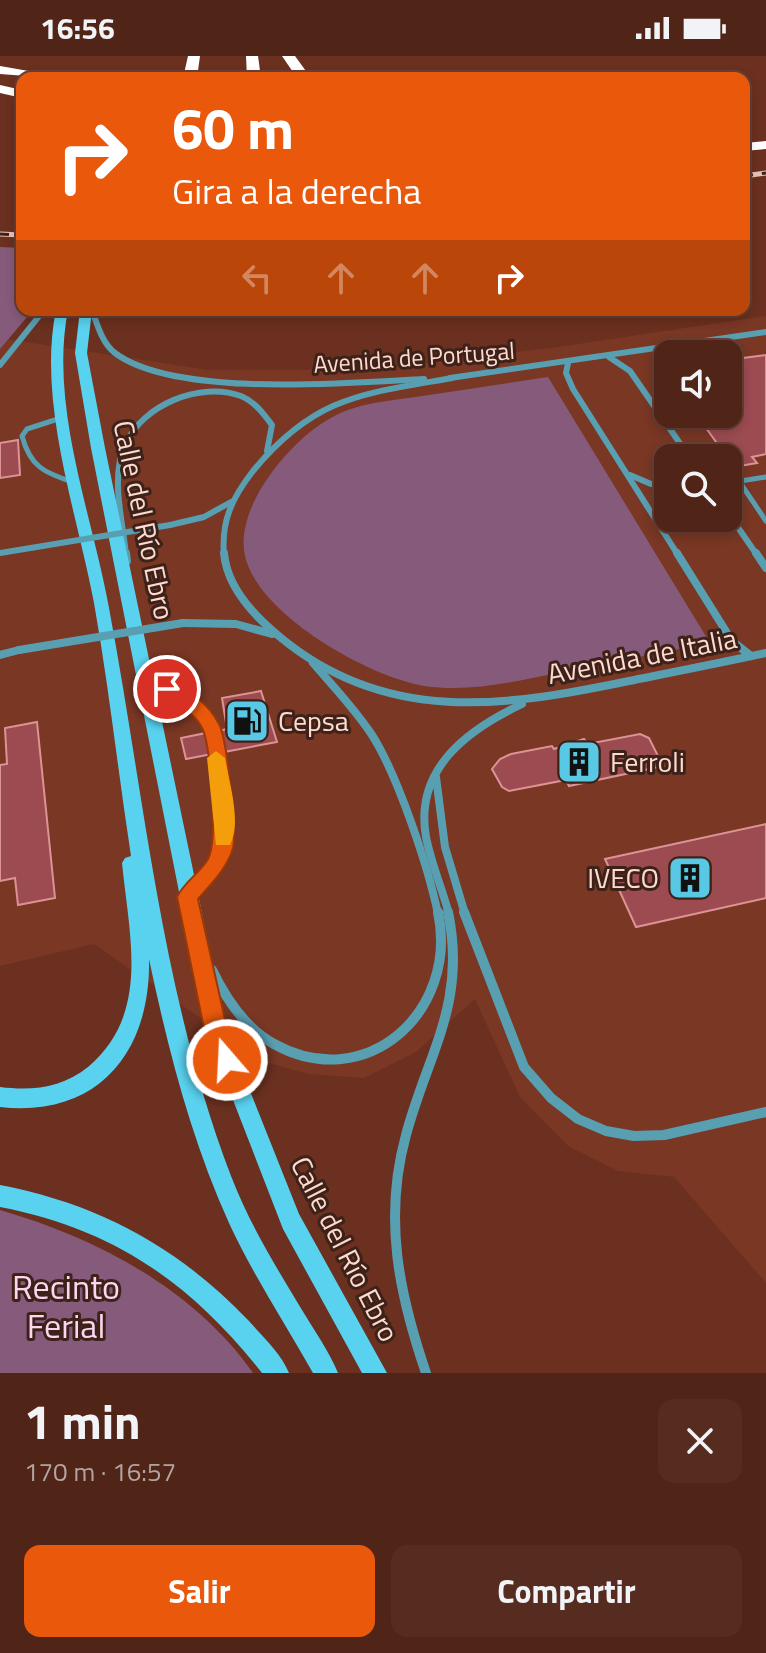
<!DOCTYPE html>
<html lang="es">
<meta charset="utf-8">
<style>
body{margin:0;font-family:"Titillium Web",sans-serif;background:#562c20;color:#f1f3f6;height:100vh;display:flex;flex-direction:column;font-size:30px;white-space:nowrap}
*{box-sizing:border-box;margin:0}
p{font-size:26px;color:#b4a4a1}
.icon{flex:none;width:44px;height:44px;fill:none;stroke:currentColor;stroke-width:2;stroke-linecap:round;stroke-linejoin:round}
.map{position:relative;height:1317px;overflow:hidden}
.details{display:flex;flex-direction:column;background:#502417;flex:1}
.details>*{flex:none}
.banner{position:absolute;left:16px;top:16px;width:734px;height:244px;border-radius:16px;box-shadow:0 4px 12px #0003,0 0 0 2px #674136;background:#ea580c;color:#fff;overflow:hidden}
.controls{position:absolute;left:654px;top:284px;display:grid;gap:16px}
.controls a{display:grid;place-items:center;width:88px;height:88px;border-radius:16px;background:#502417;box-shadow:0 4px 12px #0003,0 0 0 2px #674136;font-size:40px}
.pin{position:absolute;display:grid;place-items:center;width:68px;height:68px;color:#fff;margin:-34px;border:4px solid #fff;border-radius:50%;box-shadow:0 2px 8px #0007}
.me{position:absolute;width:88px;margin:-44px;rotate:341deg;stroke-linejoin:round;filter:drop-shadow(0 0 6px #0008)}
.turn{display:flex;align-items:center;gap:28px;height:168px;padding:0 24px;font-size:36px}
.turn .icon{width:104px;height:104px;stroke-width:2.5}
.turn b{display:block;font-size:56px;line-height:68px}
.lanes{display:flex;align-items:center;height:76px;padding:0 24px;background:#0003;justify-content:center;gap:40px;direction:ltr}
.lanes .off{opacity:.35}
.round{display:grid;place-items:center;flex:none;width:84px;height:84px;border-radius:16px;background:#562c20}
.overview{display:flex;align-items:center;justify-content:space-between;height:136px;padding:0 24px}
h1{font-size:48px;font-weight:700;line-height:60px}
.primary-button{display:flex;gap:16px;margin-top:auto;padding:16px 24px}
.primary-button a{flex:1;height:92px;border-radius:16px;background:#ea580c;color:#fff;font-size:32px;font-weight:700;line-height:92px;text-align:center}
.primary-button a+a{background:#562c20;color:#f1f3f6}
.status{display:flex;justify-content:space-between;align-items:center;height:56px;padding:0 40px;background:#502417;direction:ltr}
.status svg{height:22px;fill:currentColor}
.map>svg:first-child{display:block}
</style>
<div class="status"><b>16:56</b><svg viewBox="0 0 49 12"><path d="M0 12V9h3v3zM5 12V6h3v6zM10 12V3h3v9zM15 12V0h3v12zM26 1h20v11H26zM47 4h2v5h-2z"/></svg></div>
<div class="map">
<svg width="766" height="1317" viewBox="0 0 766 1317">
<rect width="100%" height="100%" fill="#6b301f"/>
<!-- built -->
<path fill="#793724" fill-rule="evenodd" d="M766,260v967l-92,-106 -56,-6 -50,-25 -48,-49 -45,-98 -59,53 -52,26 -56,-4 -46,-13 -168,-117 -94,22v-628l209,32h157l185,-22zM668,298h60v60h-60zM668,402h60v60h-60z"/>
<!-- green -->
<g fill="#865a7a">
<polygon points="0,191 22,192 22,254 33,254 0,293"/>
<path d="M548,321l162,266c-49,10 -99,19 -148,29 -46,9 -91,21 -138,14 -55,-9 -166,-71 -179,-130 -11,-49 45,-115 84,-137 28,-17 62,-18 93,-23 42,-6 84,-13 126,-19z"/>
<path d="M0,1154c97,28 194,79 253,163h-253z"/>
</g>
<!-- building -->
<g fill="#9c4b51" stroke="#dc9396" stroke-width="2">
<polygon points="766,299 766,398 752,401 757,407 734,411 696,358 728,358 728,304"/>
<polygon points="18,384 20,419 0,422 0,387"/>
<polygon points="261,635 277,686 224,696 218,675 227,673 222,642"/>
<polygon points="37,666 55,842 18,849 15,822 0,825 0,709 7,708 5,672"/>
<polygon points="206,677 212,698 186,703 181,682"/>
<polygon points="640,678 649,682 663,710 569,730 566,724 509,735 502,731 492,713 500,703 511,698 552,690 554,693 584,683 588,688"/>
<polygon points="766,768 766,842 636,871 605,803"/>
</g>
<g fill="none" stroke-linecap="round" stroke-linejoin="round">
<!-- lane-far1 -->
<g stroke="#599fb2" stroke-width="5">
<path d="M61,362l-34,11 -5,7c8,30 22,37 51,46"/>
<polyline points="739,425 766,465"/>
<polyline points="728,427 766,421"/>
</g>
<!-- lane -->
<path stroke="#599fb2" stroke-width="6" d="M149,621c19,12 42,21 56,39 16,21 25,110 17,135 -6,16 -19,28 -30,40"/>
<!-- street-far2 -->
<g stroke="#599fb2" stroke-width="6">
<path d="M92,254c5,14 10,33 23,43 60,45 234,30 309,26"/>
<polyline points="609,301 630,315 690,402"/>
<polyline points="568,307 566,317 573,333 678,499"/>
<polyline points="0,309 44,254"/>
<polyline points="450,322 766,276"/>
<polyline points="630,419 651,428 668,428"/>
<polyline points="728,457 757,499"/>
<polyline points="654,460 658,447 668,440"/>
<polyline points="170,469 204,461 231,446"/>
<path d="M126,499c-3,-34 -16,-77 -1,-110 17,-40 75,-64 116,-49 14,6 22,17 31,29l-5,26"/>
<path d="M224,499c-3,-34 8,-57 29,-84 62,-75 109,-77 199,-93"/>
</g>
<!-- street-far1 -->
<g stroke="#599fb2" stroke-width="8">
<polyline points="126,497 127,505"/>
<path d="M224,497c3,35 30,63 56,84 106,88 224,70 349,44 45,-9 91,-18 137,-28"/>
<polyline points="677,497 732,585 751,600"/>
<polyline points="756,497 766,512"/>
<polyline points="183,567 236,568 272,578"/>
<polyline points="0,599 19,594"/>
<path d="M313,607c20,23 42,46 59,72 26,41 56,131 66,179"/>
<polyline points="436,721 445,791 465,858"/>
<path d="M449,858c-7,-26 -18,-51 -23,-77 -12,-68 41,-107 96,-133"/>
</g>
<!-- street -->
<g stroke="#599fb2" stroke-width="10">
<polyline points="464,856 524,1011 551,1042 578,1063 606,1075 634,1080 664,1079 766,1056"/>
<path d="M212,914c14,29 33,58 62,74 92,51 185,-32 164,-132"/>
<path d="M426,1317c-27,-79 -43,-155 -20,-238 22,-82 61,-132 42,-223"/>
</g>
<!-- secondary -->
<g fill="#59d2f0" fill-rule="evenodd">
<path d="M56,254h12c-19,96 24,204 41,298 36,191 52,385 122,568 18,47 45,91 71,134 12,20 27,41 36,63h-25c-28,-50 -60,-98 -84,-150 -38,-84 -61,-174 -80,-264 2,93 -51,159 -149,148v-20c32,4 62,1 88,-20 63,-53 41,-132 34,-204l3,-5 6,-2c-13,-84 -22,-169 -37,-253 -17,-90 -57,-202 -38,-293z"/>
<polygon points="80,254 92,254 87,297 105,392 227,977 299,1158 387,1317 362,1317 283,1173 207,977 91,392 75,297"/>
<path d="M0,1129c99,19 178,62 248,135 14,16 33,33 41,53h-27c-71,-90 -148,-144 -262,-166z"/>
</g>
<!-- highway -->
<g fill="#fff" fill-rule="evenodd">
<polygon points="188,0 200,0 197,22 183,22"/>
<polygon points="246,0 258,0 261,22 247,22"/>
<polygon points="282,0 295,0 311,22 297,22"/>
<polygon points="0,10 46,18 53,22 0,18"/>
<polygon points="0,29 22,34 22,42 0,37"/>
<polygon points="766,85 766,93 744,95 744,87"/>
</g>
<!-- rail casing -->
<g stroke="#ebc3b7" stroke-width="5">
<g id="rail">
<polyline points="744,120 766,117"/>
<polyline points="0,178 22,179"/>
</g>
</g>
<!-- rail -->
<use href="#rail" stroke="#3d221a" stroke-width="3" stroke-dasharray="9" stroke-linecap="butt"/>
<!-- street-bridge-far1 -->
<polyline stroke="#599fb2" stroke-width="6" points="0,497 170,469"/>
<!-- street-bridge -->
<polyline stroke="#599fb2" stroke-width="8" points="19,594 183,567"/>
</g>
<!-- route -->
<path fill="#ea580c" stroke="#983908" stroke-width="2" d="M167,626c21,6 42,22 52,42 8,15 18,108 14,124 -6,21 -22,36 -35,51l30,134 10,27 -3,7 -8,3 -8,-3 -14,-34 -28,-136c7,-15 23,-24 31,-38 10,-18 3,-110 -5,-129 -9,-22 -35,-26 -45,-41z"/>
<!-- slow -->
<path fill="#f59e0b" d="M216,695l9,7c4,25 17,64 5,87h-14l-9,-87z"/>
<!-- icons -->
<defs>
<g id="fuel-square" transform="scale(2.3)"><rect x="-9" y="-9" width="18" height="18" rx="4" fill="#59c8e4" stroke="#3d221a"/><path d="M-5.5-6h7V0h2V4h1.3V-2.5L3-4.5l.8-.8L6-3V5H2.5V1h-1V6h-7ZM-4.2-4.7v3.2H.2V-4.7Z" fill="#111"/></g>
<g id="building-square" transform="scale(2.3)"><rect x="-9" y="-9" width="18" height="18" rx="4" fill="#59c8e4" stroke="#3d221a"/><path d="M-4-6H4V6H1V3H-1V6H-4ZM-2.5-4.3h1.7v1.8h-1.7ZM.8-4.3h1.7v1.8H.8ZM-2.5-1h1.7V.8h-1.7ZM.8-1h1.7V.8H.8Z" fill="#111"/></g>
</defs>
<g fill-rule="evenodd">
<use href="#fuel-square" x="247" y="665"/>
<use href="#building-square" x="579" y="706"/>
<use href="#building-square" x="690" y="822"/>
</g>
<g text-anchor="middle" stroke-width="6" stroke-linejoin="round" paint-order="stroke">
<!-- far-street labels -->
<g font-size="24" fill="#ffdacf" stroke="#3d221a">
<text transform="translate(414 302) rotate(-4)" y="8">Avenida de Portugal</text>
</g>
<!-- street labels -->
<g font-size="28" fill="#ffdacf" stroke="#3d221a">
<text transform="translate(144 464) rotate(78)" y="10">Calle del Río Ebro</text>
<text transform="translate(642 600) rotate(-11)" y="10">Avenida de Italia</text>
<text transform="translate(345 1193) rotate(63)" y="10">Calle del Río Ebro</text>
</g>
<!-- poi labels -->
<g font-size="28" fill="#ffdacf" stroke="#3d221a" text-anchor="start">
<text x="278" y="675">Cepsa</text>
<text x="610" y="716">Ferroli</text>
<text x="659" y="832" text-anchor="end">IVECO</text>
</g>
<!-- near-park labels -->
<g font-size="34" fill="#fcd6f1" stroke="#3d221a">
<text x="66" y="1243">Recinto<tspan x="66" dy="39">Ferial</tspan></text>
</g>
</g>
</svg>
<div class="controls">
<a><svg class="icon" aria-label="sound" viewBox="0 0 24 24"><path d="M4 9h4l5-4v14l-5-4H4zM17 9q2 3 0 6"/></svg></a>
<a><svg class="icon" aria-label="search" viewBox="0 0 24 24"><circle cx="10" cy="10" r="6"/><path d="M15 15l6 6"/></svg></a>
</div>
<div class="pin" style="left:167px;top:633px;background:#d93025"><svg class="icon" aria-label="arrive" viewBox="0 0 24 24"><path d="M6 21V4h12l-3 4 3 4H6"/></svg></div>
<svg class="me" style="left:227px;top:1004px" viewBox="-20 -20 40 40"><circle r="17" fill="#ea580c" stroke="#fff" stroke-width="3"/><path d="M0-11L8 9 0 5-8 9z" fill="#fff"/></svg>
<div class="banner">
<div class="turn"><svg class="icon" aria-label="right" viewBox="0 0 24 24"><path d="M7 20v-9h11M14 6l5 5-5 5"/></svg><div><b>60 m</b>Gira a la derecha</div></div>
<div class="lanes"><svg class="icon off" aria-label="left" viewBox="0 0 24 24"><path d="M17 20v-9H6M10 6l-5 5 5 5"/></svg><svg class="icon off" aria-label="ahead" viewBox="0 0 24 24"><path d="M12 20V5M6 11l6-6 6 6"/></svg><svg class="icon off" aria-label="ahead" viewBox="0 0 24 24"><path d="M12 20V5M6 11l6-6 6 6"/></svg><svg class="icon" aria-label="right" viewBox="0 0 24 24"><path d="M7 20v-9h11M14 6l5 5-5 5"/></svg></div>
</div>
</div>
<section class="details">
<div class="overview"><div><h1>1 min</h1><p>170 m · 16:57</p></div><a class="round"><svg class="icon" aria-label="close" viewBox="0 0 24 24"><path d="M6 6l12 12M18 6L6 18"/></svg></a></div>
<div class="primary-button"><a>Salir</a><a>Compartir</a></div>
</section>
